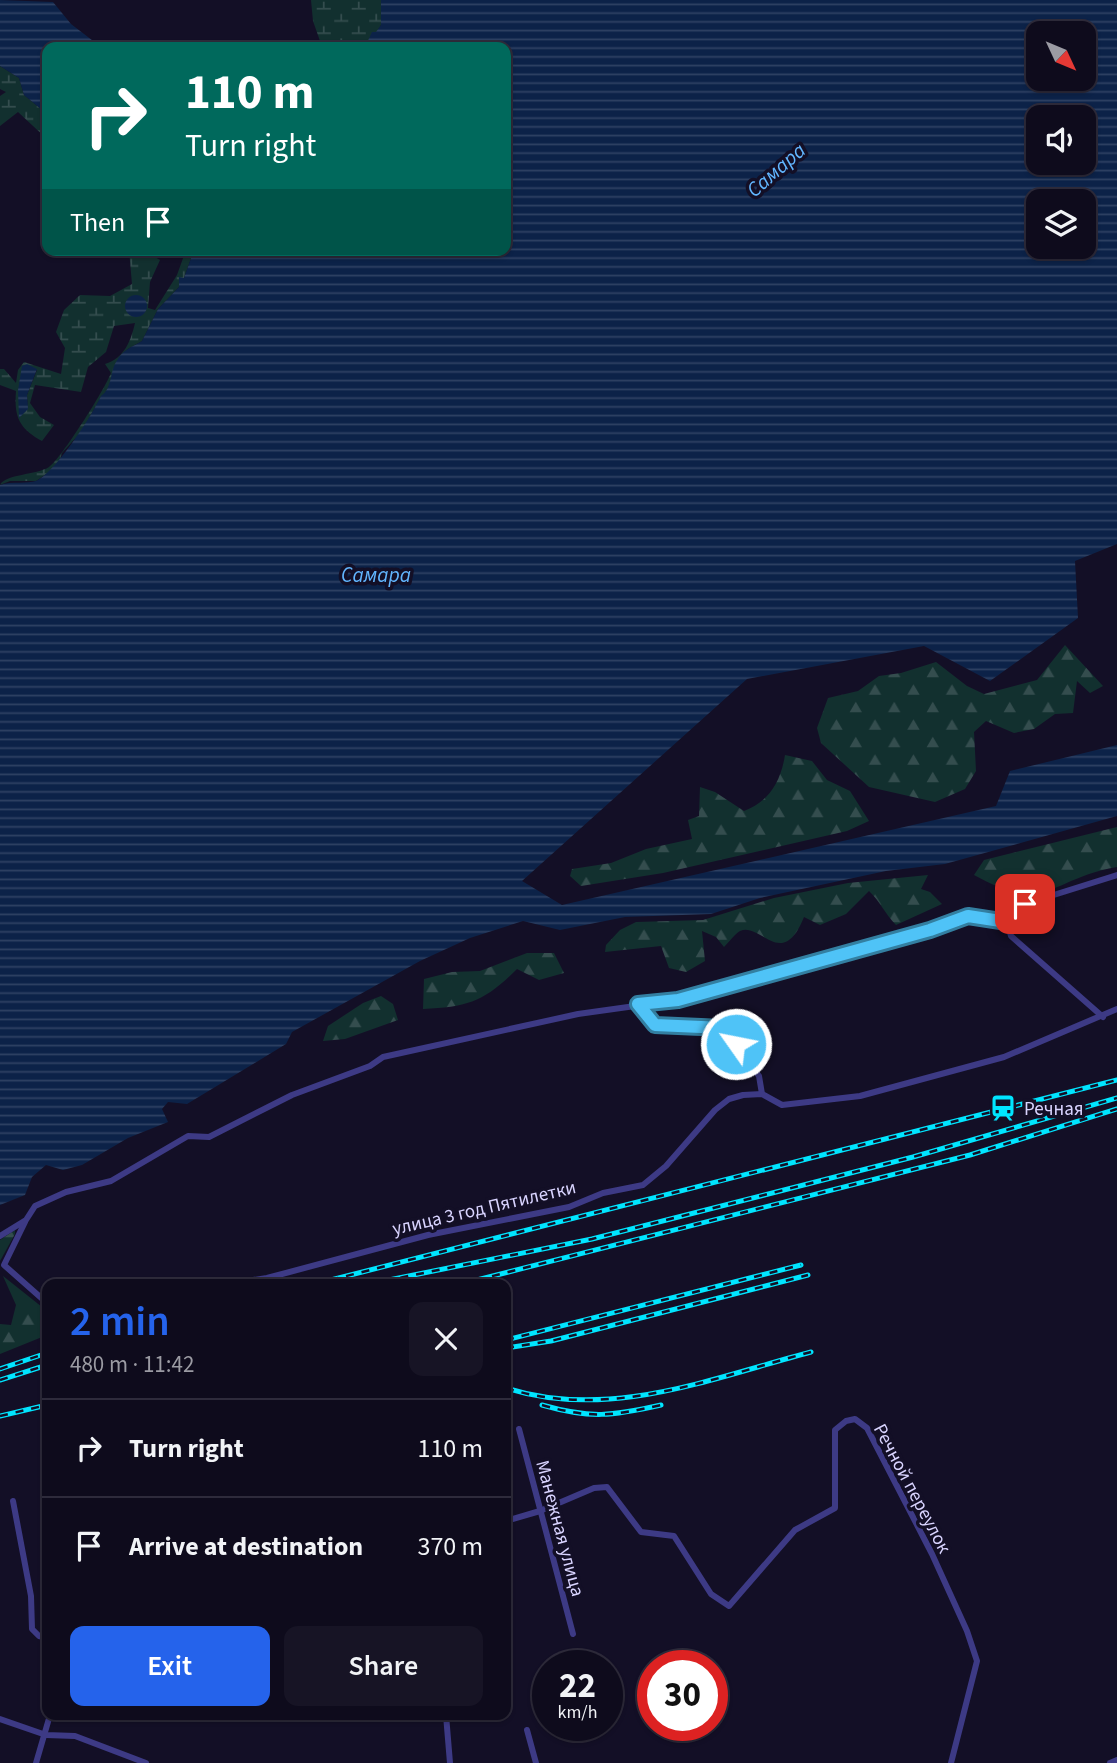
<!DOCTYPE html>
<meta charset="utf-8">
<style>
body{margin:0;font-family:"Source Sans 3",sans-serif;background:#171425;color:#f1f3f6;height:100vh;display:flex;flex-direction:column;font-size:26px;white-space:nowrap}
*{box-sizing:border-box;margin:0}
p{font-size:23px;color:#9b9ba3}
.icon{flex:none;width:38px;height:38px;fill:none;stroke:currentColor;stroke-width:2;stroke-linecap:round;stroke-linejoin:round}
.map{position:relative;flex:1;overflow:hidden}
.sheet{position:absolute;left:42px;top:1279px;width:469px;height:441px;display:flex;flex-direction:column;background:#0e0b1c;border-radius:14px;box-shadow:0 2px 5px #0004,0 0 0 2px #2e2b3b}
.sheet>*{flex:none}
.guide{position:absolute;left:42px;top:42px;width:469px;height:214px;border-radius:14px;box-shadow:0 2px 5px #0004,0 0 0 2px #2e2b3b;background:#00695c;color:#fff;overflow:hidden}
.needle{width:46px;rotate:134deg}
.controls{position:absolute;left:1026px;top:21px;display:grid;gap:14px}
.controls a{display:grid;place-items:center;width:70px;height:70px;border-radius:14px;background:#0e0b1c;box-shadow:0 2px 5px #0004,0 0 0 2px #2e2b3b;font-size:35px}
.speed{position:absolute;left:532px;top:1650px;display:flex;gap:14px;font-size:35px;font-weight:700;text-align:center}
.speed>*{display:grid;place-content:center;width:91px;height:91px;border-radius:50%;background:#0e0b1c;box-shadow:0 2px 5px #0004,0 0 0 2px #2e2b3b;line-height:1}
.speed small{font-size:18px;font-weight:400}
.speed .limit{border:10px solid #d22;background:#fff;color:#111}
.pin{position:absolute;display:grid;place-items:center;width:60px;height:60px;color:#fff;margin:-30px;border-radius:14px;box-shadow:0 4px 10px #0006}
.me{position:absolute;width:77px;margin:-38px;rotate:303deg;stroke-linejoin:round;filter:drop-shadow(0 0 5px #0008)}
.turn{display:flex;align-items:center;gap:24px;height:147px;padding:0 28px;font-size:32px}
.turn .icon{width:91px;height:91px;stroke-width:2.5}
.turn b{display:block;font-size:49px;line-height:60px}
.then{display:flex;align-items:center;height:66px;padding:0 28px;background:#0003;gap:14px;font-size:26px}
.round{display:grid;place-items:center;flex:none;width:74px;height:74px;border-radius:14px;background:#171425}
.head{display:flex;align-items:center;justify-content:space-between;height:119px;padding:0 28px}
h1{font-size:42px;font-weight:600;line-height:52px;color:#2563eb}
.primary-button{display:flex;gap:14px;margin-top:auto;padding:14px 28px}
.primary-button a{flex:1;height:80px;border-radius:14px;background:#2563eb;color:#fff;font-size:28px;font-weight:600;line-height:80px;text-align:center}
.primary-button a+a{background:#171425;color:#f1f3f6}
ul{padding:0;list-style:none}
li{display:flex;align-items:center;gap:21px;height:98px;padding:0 28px;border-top:2px solid #2e2b3b}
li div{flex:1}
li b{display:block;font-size:26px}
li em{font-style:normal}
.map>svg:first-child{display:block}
</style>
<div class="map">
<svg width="1117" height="1763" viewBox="0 0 1117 1763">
<defs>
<pattern id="forest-firs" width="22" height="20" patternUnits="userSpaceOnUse" patternTransform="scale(1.75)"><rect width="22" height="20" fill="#12302f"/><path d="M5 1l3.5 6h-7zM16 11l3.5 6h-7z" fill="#344d4e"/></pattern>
<pattern id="wetland-marsh" width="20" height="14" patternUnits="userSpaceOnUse" patternTransform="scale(1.75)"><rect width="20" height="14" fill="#12302f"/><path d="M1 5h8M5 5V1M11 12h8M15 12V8" fill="none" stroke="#344d4e"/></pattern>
<pattern id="water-rules" width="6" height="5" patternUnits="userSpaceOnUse" patternTransform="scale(1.75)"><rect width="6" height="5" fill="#0c2248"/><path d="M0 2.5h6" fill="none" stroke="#2f4163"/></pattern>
</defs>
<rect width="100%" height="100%" fill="#130f26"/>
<!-- forest -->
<g fill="url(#forest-firs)">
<polygon points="1065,645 1103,686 1090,693 1077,681 1073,713 1055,714 1034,729 1014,733 986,721 974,732 976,771 965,789 935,802 869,787 821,743 817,728 828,698 858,691 879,676 901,673 936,662 967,686 984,694 1037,680"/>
<path d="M785,755l27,6 15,19 23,11 19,30 -22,10 -184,42 -82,13 -11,-10 2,-7 39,-6 35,-14 46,-10 -4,-19 11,-4 1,-29 15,5 29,19c25,-9 37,-30 41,-56z"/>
<path d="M1117,827v40c-67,11 -69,49 -143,8l10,-15z"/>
<path d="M928,875l-7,14 9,3 12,12 -46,21c-11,-11 -16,-24 -27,-34l-23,23 -26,11 -16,-8c-22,55 -44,4 -64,14 -5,3 -11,11 -16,16l-8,-10 -14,-6 3,30 -19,11 -17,-4 -8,-22 -56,6 1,-7 14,-15 16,-8 67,-2 71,-22 74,-15z"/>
<path d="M527,953h27l10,20 -25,7 -22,-11c-32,32 -48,38 -94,40l1,-30 28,-7 28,-1z"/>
<polygon points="381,996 393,1004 398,1020 345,1039 323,1041 328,1026 363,1003"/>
<polygon points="15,1230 15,1234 0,1261 0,1240"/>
<polygon points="3,1276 47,1311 47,1335 0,1354 0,1324 11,1325 16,1305"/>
</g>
<!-- wetland -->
<g fill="url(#wetland-marsh)" fill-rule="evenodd">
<polygon points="311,0 381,0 381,25 367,47 332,47 320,41 313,21"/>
<polygon points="0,66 19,78 24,95 47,114 47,139 18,112 0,126 0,96 6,92 0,89"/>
<path d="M129,250h14l17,10 -10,22 -2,26 7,2 22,-35 9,-25h8l-10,28h-5v9l-21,22 -16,32c-8,5 -16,7 -22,16 -9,11 -7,31 -19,40l-20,35 -19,21 -4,13 -22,15h-26l-10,4c5,-11 37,-10 49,-18 12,-8 56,-78 62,-94l-6,-9c20,-6 26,-24 30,-41l-21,3 -8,26 -18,15 -7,25 -46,-7 -5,18 10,14 14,8 -12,16c-23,-13 -28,-24 -26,-50l-16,-6v-16h4l12,14 2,-13 6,-8 37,12 4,-26 -9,-16 8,-22 16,-15 30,1 22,-12zM22,366l15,4 -10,25 1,14z"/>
</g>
<!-- water -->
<g fill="url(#water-rules)" fill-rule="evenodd">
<polygon points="0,0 53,2 71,24 101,47 47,47 47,114 24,95 19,78 0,66"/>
<path d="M381,0h736v544l-42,17 3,57 -88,63 -66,-35 -177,33 -225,202 40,24 434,-99 14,-35 107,-26v71l-172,48 -59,7 -126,27 -49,16 -86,3 -65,13 -37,-9 -53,17 -50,23 -128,71 -6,12 -99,60 -19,-2 -6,7 6,13 -40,16 -46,27 -19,5 -17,-5 -14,12 -7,18 -25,10v-720c12,-4 28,-1 36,-4 18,-7 56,-65 65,-85 11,-7 9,-24 15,-34 6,-12 16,-15 26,-21l16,-32 21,-22v-10l5,1 10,-28h312v-203h-141l7,-15h4l5,-7zM1083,33v46h-45v-46zM1083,117v46h-45v-46zM1083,201v46h-45v-46z"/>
<circle cx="136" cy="306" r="11"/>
<polygon points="27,364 37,369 27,395 28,409 19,418 18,390 22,366"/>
</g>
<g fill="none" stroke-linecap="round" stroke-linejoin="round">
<!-- minor -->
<g stroke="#3d3a85" stroke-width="6">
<polyline points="1007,922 1011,936 1103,1017"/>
<polyline points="638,1004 655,1025 724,1028 759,1076 762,1094"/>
<polyline points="25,1222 4,1265 47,1303"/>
<polyline points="0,1236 26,1220 35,1206 66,1192 111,1181 188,1136 209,1137 292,1095 370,1066 383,1057 578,1014 678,1000 930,930 968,916 1007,922 1015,910 1025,904 1117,875"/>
<polyline points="227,1284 267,1278 428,1235 569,1207 603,1193 643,1185 666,1166 715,1110 729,1099 743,1095 762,1094 782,1105 860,1096 1004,1057 1117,1009"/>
<polyline points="519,1429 573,1634"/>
<polyline points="13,1501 31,1596 32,1629 39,1636 47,1638"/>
<polyline points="506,1521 540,1511 594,1488 607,1487 641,1532 674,1536 711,1594 729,1606 795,1530 835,1508 835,1430 846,1421 855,1419 867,1428 932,1554 967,1631 977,1661 951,1763"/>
<polyline points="446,1715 450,1763"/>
<polyline points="0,1719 46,1735 75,1736 146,1763"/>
<polyline points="527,1730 536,1763"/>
<polyline points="36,1763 50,1715"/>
<polyline points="1110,1763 1117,1760"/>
</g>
<!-- rail casing -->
<g stroke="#00e5ff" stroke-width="5">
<g id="rail">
<polyline points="315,1284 1117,1080"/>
<polyline points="369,1284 592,1239 913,1157 1117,1098"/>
<polyline points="461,1284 970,1155 1117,1109"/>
<polyline points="506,1340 801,1265"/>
<polyline points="506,1348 551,1341 808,1275"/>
<polyline points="0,1369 47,1353"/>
<polyline points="0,1380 47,1365"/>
<path d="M506,1388c103,33 206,-10 305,-36"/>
<path d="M542,1405c49,14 70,11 119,0"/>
<polyline points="0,1416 47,1405"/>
</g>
</g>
<!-- rail -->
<use href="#rail" stroke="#130f26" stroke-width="2.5" stroke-dasharray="8" stroke-linecap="butt"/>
</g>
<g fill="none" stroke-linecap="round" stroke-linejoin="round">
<!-- route casing -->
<g stroke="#337fa1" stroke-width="18">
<polyline id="route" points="736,1044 724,1028 655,1025 638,1004 678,1000 930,930 968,916 1007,922 1015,910 1025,904"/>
</g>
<!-- route -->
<use href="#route" stroke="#4fc3f7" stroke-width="12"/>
</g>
<!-- icons -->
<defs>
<g id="station-bare" transform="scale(2.1)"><path d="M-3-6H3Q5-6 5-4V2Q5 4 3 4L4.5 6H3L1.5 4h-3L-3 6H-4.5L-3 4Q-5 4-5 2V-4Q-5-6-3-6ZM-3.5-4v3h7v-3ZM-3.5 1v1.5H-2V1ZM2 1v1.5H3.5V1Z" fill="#00e5ff" stroke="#130f26" stroke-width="2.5" paint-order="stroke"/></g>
</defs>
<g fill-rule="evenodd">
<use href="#station-bare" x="1003" y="1108"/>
</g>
<g text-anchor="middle" stroke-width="7" stroke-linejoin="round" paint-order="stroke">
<!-- poi labels -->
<g font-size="19" fill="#d9d4ff" stroke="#130f26" text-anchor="start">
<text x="1024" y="1115">Речная</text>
</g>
<!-- street labels -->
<g font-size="19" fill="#d9d4ff" stroke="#130f26">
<text transform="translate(484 1207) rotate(-13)" y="7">улица 3 год Пятилетки</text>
<text transform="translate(913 1488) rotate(62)" y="7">Речной переулок</text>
<text transform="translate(561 1528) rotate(75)" y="7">Манежная улица</text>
</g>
<!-- water labels -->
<g font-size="21" font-style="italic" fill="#62b6ff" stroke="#130f26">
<text transform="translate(776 170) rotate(-41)" y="7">Самара</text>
<text x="376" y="582">Самара</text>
</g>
</g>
</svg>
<div class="controls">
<a><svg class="needle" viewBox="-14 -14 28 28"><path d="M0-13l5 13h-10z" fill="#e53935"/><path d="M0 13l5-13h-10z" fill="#9b9ba3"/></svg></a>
<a><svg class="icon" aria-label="sound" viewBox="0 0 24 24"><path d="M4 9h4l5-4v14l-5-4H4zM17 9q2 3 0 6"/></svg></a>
<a><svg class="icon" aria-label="layers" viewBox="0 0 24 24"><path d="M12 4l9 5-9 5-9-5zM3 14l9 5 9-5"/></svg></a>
</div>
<div class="speed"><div>22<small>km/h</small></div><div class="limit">30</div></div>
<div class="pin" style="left:1025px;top:904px;background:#d93025"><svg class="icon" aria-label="arrive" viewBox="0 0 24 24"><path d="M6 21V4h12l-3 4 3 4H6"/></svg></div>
<svg class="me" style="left:736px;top:1044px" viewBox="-20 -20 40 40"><circle r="17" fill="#4fc3f7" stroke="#fff" stroke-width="3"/><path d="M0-11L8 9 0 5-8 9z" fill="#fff"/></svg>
<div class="guide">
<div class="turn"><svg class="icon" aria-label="right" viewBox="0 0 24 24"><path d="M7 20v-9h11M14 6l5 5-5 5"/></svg><div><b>110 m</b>Turn right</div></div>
<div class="then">Then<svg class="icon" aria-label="arrive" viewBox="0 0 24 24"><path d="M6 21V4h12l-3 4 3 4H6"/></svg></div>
</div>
<section class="sheet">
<div class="head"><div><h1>2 min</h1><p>480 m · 11:42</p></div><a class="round"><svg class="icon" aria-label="close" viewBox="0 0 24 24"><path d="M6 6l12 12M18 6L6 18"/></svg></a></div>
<ul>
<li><svg class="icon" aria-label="right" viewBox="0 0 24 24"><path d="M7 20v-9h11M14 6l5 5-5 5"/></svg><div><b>Turn right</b></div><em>110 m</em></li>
<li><svg class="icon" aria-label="arrive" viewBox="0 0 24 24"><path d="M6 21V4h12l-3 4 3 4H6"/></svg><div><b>Arrive at destination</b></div><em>370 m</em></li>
</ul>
<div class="primary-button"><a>Exit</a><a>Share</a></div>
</section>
</div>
